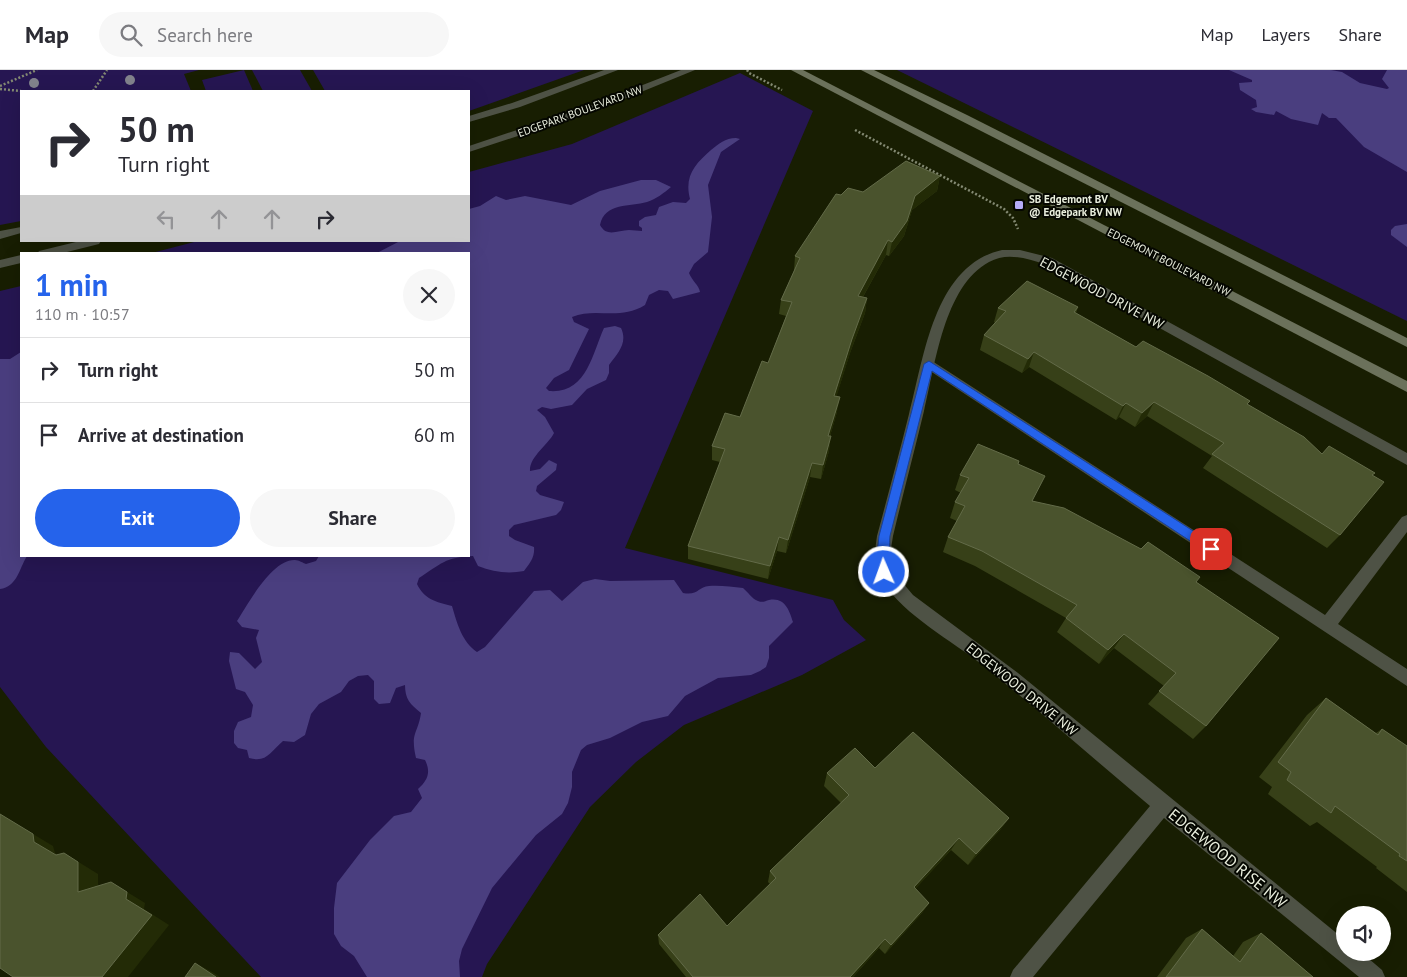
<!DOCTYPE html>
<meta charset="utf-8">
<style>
body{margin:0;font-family:"PT Sans",sans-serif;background:#f7f7f7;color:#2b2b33;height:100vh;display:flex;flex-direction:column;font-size:19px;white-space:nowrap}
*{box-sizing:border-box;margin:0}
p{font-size:16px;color:#7c7c81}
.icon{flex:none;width:28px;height:28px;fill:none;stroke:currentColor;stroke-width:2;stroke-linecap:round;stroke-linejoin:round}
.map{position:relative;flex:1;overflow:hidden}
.side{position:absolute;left:20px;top:182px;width:450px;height:305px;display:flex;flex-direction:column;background:#fff;border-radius:0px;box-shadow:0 5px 20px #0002}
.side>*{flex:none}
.banner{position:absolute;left:20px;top:20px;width:450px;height:152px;border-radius:0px;box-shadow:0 5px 20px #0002;background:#fff;color:#2b2b33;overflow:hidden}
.controls{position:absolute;left:1336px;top:836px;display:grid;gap:10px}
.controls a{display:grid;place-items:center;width:55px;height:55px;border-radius:50%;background:#fff;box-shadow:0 5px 20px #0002;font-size:25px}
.pin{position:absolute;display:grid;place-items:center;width:42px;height:42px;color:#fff;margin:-21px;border-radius:10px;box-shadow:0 2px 8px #0006}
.me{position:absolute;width:55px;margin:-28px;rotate:358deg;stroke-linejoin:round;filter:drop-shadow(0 0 4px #0008)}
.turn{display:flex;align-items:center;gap:18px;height:105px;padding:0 15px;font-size:22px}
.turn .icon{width:65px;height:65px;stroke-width:2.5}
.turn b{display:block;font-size:35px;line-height:42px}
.lanes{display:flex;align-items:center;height:48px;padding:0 15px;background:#0003;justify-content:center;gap:25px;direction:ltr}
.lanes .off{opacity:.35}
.round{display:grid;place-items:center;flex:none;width:52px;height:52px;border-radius:26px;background:#f7f7f7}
.head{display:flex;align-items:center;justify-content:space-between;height:85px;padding:0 15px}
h1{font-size:30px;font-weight:800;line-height:38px;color:#2563eb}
.primary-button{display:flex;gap:10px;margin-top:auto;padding:10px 15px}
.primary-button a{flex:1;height:58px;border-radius:30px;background:#2563eb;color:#fff;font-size:20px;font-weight:800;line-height:58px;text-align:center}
.primary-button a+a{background:#f7f7f7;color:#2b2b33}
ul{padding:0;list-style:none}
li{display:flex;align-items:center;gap:15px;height:65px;padding:0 15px;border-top:1px solid #e1e1e2}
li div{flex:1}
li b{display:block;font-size:19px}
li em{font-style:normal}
header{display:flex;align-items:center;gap:30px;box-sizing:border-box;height:70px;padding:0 25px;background:#fff;border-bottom:1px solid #e1e1e2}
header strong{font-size:24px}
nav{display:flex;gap:28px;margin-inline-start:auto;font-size:18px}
.search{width:350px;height:45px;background:#f7f7f7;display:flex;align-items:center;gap:12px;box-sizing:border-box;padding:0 18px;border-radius:28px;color:#7c7c81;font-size:19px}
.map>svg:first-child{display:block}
</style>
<header>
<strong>Map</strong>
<div class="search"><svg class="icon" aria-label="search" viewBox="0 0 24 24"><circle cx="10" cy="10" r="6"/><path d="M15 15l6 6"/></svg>Search here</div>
<nav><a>Map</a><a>Layers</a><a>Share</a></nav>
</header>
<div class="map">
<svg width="1407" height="907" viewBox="0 0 1407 907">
<rect width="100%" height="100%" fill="#181e02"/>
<!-- green -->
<g fill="#261652">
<polygon points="0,0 199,0 184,4 191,21 21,21 21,151 0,155"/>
<polygon points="244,0 253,21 206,21 202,10"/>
<polygon points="252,0 300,0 312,21 263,21"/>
<polygon points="313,0 584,0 469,41 469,21 325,21"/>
<polygon points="897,0 1407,0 1407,251"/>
<polygon points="740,3 813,41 625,478 833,530 844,550 866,570 802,605 684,655 636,692 590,737 487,894 482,907 261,907 46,677 0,617 0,221 21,216 21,486 469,486 469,184 148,184 198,171 469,171 469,102 572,74"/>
</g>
<!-- forest -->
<g fill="#4a3e7f">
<polygon points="1229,0 1331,0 1342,2 1360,13 1387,19 1389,18 1382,9 1387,0 1407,0 1407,102 1364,77 1336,48 1329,48 1322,43 1318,55 1291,49 1276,41 1274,45 1256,42 1251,39 1257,37 1256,30 1240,20 1239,13 1252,12 1252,10"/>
<path d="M736,68l4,1 -19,13 -13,33 4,32 -4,35 -14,12 -5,9c3,8 10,12 11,19l-27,7 -5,-8 -9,-1 -10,5 -4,10c-26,16 -49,2 -73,12l2,5 15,7 -20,41 -15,8 -8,10 3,3c38,3 43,-37 55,-63l11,-2 6,2c7,15 -3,25 -12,37v8l-3,7 -19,9 -15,16 -21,4 -9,-2 -5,3 8,7 9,16c-6,12 -25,24 -24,38l10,-2 9,-9 8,4 -1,6 -19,16 -1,5 4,4 24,7 -3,8 -5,5 -42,10 -5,5v6l6,4 19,7c1,10 -4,16 -10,24 -16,3 -31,1 -46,-5l-5,-10c-28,1 -32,8 -54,22l-2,6c7,15 19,18 35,22 5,17 10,36 25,46l8,-5 49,-56 16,-1 12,11 21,-19 12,-3 15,2 64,-1 9,13c15,3 15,-6 26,-7 11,-1 23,1 34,2 5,4 9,11 15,13 5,2 7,0 11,-1 16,-3 20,10 24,22l-24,24v12l-3,9 -6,4 -9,4 -33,3 -33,18 -17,20 -26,6 -32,16 -23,7 -6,5 -9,22v15l-4,16 -6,11 -26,21 -44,53 -30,61 -3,12 1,16h-93l-13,-21 -13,-10 -7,-12v-26l3,-25 33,-43 24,-24 17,-4 11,-14 -4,-9c10,-9 13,-17 7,-29l-9,-2c-6,-26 2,-24 5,-45 -11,-9 -16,-14 -16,-28l-9,3 -6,15 -11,1 -5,-5v-18l-6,-6 -10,1 -9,5 -8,11 -22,12 -8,10 -6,21 -11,7 -11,-1c-13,11 -16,22 -34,17l-2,-8 -9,-2 -4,-5v-12l4,-9 13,-5 2,-12 -8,-13 -9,-3 -7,-28 1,-9 9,1 16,16 7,-7 -6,-24 3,-8 -17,-3 -5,-6c11,-17 35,-62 58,-61 4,0 8,3 11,4l10,-3 3,-5h150v-302h-94l25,-13h69v-32l11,-3 16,-10 10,4 19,-4 46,9 29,-14 41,-11h15l15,7c-7,6 -15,12 -24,15 -17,5 -42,0 -47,23 7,13 18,5 29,5 4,0 9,1 13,1v-3l-3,-2v-5l6,-4 11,-2 3,-8 14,-5 13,1 4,-4c-6,-23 5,-35 21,-49 8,-6 14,-12 25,-12z"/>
<polygon points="1407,154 1407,177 1391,165 1391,160 1395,156"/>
<path d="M21,282v204h6c-8,13 -10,31 -27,33v-230h10z"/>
</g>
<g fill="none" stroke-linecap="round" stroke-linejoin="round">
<!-- path -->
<g stroke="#838972" stroke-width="2.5" stroke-dasharray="2 2" stroke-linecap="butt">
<polyline points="747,0 749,3 782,20"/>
<polyline points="0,16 37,0"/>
<polyline points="0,19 21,21"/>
<polyline points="93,21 107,0"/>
<polyline points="855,60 1004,139 1013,148 1018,159"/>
</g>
<!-- service -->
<polygon fill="#4e5245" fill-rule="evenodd" points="929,289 1325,545 1402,447 1407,445 1407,462 1338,554 1407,599 1407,616 924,297 922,294 924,291"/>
<!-- minor -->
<path fill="#4e5245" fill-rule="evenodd" d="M1002,180h18l32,8 355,195v12l-363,-201c-18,-6 -38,-12 -55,-2 -45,24 -54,104 -65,149 -10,42 -21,83 -31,125l-3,19 2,15 21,25 105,78 327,267v12h16l21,18 3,7h-26l-195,-159 -131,159h-23l3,-7 137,-164c-55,-46 -109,-94 -165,-139 -35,-28 -78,-49 -104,-87 -9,-14 -6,-29 -4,-44 11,-41 22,-82 32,-122 15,-56 25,-149 93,-164z"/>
<!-- tertiary -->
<g fill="#4e5245" fill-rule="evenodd">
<polygon points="604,0 618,0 520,37 469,52 469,46 512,33"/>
<polygon points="681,0 695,0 597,40 469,82 469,76 589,36"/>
<polygon points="21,157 21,163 0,169 0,161"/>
<polygon points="80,171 101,171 99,174 59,184 37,184 39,181"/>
<polygon points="21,185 21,193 0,198 0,190"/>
</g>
<!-- secondary -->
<g fill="#6b715b" fill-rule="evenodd">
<polygon points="791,0 803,0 1407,311 1407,322"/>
<polygon points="861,0 874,0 967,45 1407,268 1407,277"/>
</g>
</g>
<!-- trees -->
<g fill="#82838c">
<circle cx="130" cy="10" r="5"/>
<circle cx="34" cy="13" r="5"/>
</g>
<!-- wall -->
<g fill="#374018">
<polygon points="940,106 937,121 912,140 904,166 889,186 886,185 863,227 867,228 865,243 850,283 836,327 837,342 830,366 829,381 821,409 810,407 786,483 777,481 768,509 688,489 688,476 720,392 712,390 712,376 740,347 768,293 786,246 779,244 781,230 794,201 795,186 841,125 863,122"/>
<polygon points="1078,237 1076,243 1136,277 1248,335 1322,384 1372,405 1340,465 1327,478 1203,398 1212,386 1147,346 1135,357 1119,347 1116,350 1029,297 1022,303 980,280 984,265 995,253 994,252 998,238"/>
<polygon points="1018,394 1033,431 1197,512 1206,656 1193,669 1148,634 1164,616 1114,578 1099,594 1057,562 1066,548 975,496 943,482 948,467 957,451 950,448 955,432 961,423 955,420 960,405"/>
<polygon points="1326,628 1376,663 1382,659 1407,676 1407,822 1376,798 1377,797 1317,752 1310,756 1268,724 1272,717 1259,707 1307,645"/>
<polygon points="875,698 1009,748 1000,760 968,795 951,780 915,819 929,833 922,843 885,884 879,878 853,907 686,907 659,874 658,865 727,856 770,814 768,812 770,801 841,733 824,716 827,703"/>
<polygon points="1202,859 1233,886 1243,872 1261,863 1313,907 1157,907 1186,868"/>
</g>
<!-- shaded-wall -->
<g fill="#232b06">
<polygon points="940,106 937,121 912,140 904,166 889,186 892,172 915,126"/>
<polygon points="888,170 886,185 855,241 858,226"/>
<polygon points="867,228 865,243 850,283 832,341 834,326 852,269"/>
<polygon points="1034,282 1029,297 1022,303 1028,289"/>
<polygon points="840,327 837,342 826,380 828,366"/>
<polygon points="1154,332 1147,346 1135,357 1142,343"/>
<polygon points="1126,333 1119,347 1116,350 1123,336"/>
<polygon points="831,366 829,381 821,409 823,395"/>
<polygon points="812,393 810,407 786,483 788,470"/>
<polygon points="779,467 777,481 768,509 770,496"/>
<polygon points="1124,564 1114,578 1099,594 1108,580"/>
<polygon points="0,744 53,776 55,783 76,797 34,772"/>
<polygon points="1009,748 1000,760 968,795 976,784"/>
<polygon points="959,768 951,780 907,828 914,817"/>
<polygon points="64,783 98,804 98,833 78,822"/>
<polygon points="111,812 145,833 144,839 169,855 128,907 102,907 126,829"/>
<polygon points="929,833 922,843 885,884 891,875"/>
<polygon points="885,869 879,878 853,907 850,907"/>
<polygon points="195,893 214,903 220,907 216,907"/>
</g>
<!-- building -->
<g fill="#4a532d" stroke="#636b49">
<polygon points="906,91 940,106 915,126 907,151 892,172 888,170 858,226 867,228 852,269 834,326 840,327 828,366 831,366 823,395 812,393 788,470 779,467 770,496 688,476 725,379 712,376 725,343 740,347 762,291 768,293 792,232 781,230 800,188 795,186 836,124 841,125 848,118 863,122"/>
<polygon points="1027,211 1078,237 1074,242 1136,277 1143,271 1208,306 1250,331 1247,334 1304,367 1322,384 1329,376 1375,403 1372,405 1384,412 1340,465 1212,384 1224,373 1154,332 1142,343 1126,333 1123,336 1034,282 1028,289 984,265 1006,241 998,238"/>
<polygon points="978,374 1019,391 1018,394 1045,406 1032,431 1064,438 1141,479 1148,472 1200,507 1196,512 1279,568 1206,656 1159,621 1176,603 1124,564 1108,580 1066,548 1077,535 982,481 948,467 965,436 955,432 969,408 960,405"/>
<polygon points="1326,628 1378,665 1382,659 1407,676 1407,791 1399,786 1400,784 1335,736 1331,743 1287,710 1291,702 1278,692"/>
<polygon points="913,662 1009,748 976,784 959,768 914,817 929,833 891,875 885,869 850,907 693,907 658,865 700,824 727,856 776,808 770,801 849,725 827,703 855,678 875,698"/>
<polygon points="0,744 33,764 34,772 56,785 64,783 78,792 78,822 111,812 127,822 126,829 152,845 102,907 13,907 0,898"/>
<polygon points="1202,859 1240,892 1261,863 1313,907 1166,907"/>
<polygon points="195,893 216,907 185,907"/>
</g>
<!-- route -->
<path fill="#2563eb" stroke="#184099" d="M929,291l286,184 2,4 -2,3h-8l-275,-181 -42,165c-1,9 1,34 -2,39h-8l-3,-21 2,-18 45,-172z"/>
<!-- markers -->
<rect fill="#b5acf8" stroke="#050701" stroke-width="2" x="1014" y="130" width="10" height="10" rx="2.5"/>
<g text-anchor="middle" stroke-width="4" stroke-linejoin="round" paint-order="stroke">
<!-- far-street labels -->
<g font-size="11" fill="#e9eedd" stroke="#050701">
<text transform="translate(580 41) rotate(-20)" y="4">EDGEPARK BOULEVARD NW</text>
<text transform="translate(1169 192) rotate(27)" y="4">EDGEMONT BOULEVARD NW</text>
</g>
<!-- far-poi labels -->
<g font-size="11" font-weight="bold" fill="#e9eedd" stroke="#050701" text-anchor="start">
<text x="1029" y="133">SB Edgemont BV<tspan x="1029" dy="13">@ Edgepark BV NW</tspan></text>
</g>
<!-- street labels -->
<g font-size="14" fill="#e9eedd" stroke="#050701">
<text transform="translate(1102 223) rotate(28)" y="5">EDGEWOOD DRIVE NW</text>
<text transform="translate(1022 619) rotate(39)" y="5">EDGEWOOD DRIVE NW</text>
</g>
<!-- near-street labels -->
<g font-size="16" fill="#e9eedd" stroke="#050701">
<text transform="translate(1228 788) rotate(39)" y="6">EDGEWOOD RISE NW</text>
</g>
</g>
</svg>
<div class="controls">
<a><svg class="icon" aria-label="sound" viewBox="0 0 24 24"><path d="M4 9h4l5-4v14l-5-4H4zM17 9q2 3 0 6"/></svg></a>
</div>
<div class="pin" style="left:1211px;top:479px;background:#d93025"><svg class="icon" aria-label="arrive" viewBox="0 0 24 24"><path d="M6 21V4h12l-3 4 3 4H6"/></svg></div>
<svg class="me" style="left:884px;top:502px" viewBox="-20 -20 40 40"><circle r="17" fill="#2563eb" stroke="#fff" stroke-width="3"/><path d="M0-11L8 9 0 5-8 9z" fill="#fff"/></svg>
<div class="banner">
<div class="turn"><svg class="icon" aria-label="right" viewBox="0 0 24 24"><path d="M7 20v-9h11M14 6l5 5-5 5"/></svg><div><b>50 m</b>Turn right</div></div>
<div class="lanes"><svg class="icon off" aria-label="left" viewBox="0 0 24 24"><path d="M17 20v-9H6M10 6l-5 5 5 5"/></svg><svg class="icon off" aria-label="ahead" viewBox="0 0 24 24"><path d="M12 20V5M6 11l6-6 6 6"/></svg><svg class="icon off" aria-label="ahead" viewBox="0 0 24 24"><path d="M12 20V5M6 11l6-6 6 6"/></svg><svg class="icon" aria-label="right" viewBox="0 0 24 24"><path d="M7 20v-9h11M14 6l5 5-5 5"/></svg></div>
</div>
<section class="side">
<div class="head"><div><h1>1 min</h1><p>110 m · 10:57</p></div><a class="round"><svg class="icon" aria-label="close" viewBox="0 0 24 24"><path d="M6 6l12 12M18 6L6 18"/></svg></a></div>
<ul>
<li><svg class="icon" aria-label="right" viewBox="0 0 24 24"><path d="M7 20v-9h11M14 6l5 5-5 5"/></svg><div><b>Turn right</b></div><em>50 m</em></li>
<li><svg class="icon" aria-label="arrive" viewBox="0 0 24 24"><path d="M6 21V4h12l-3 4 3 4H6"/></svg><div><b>Arrive at destination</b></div><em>60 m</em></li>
</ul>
<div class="primary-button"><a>Exit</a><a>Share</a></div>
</section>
</div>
